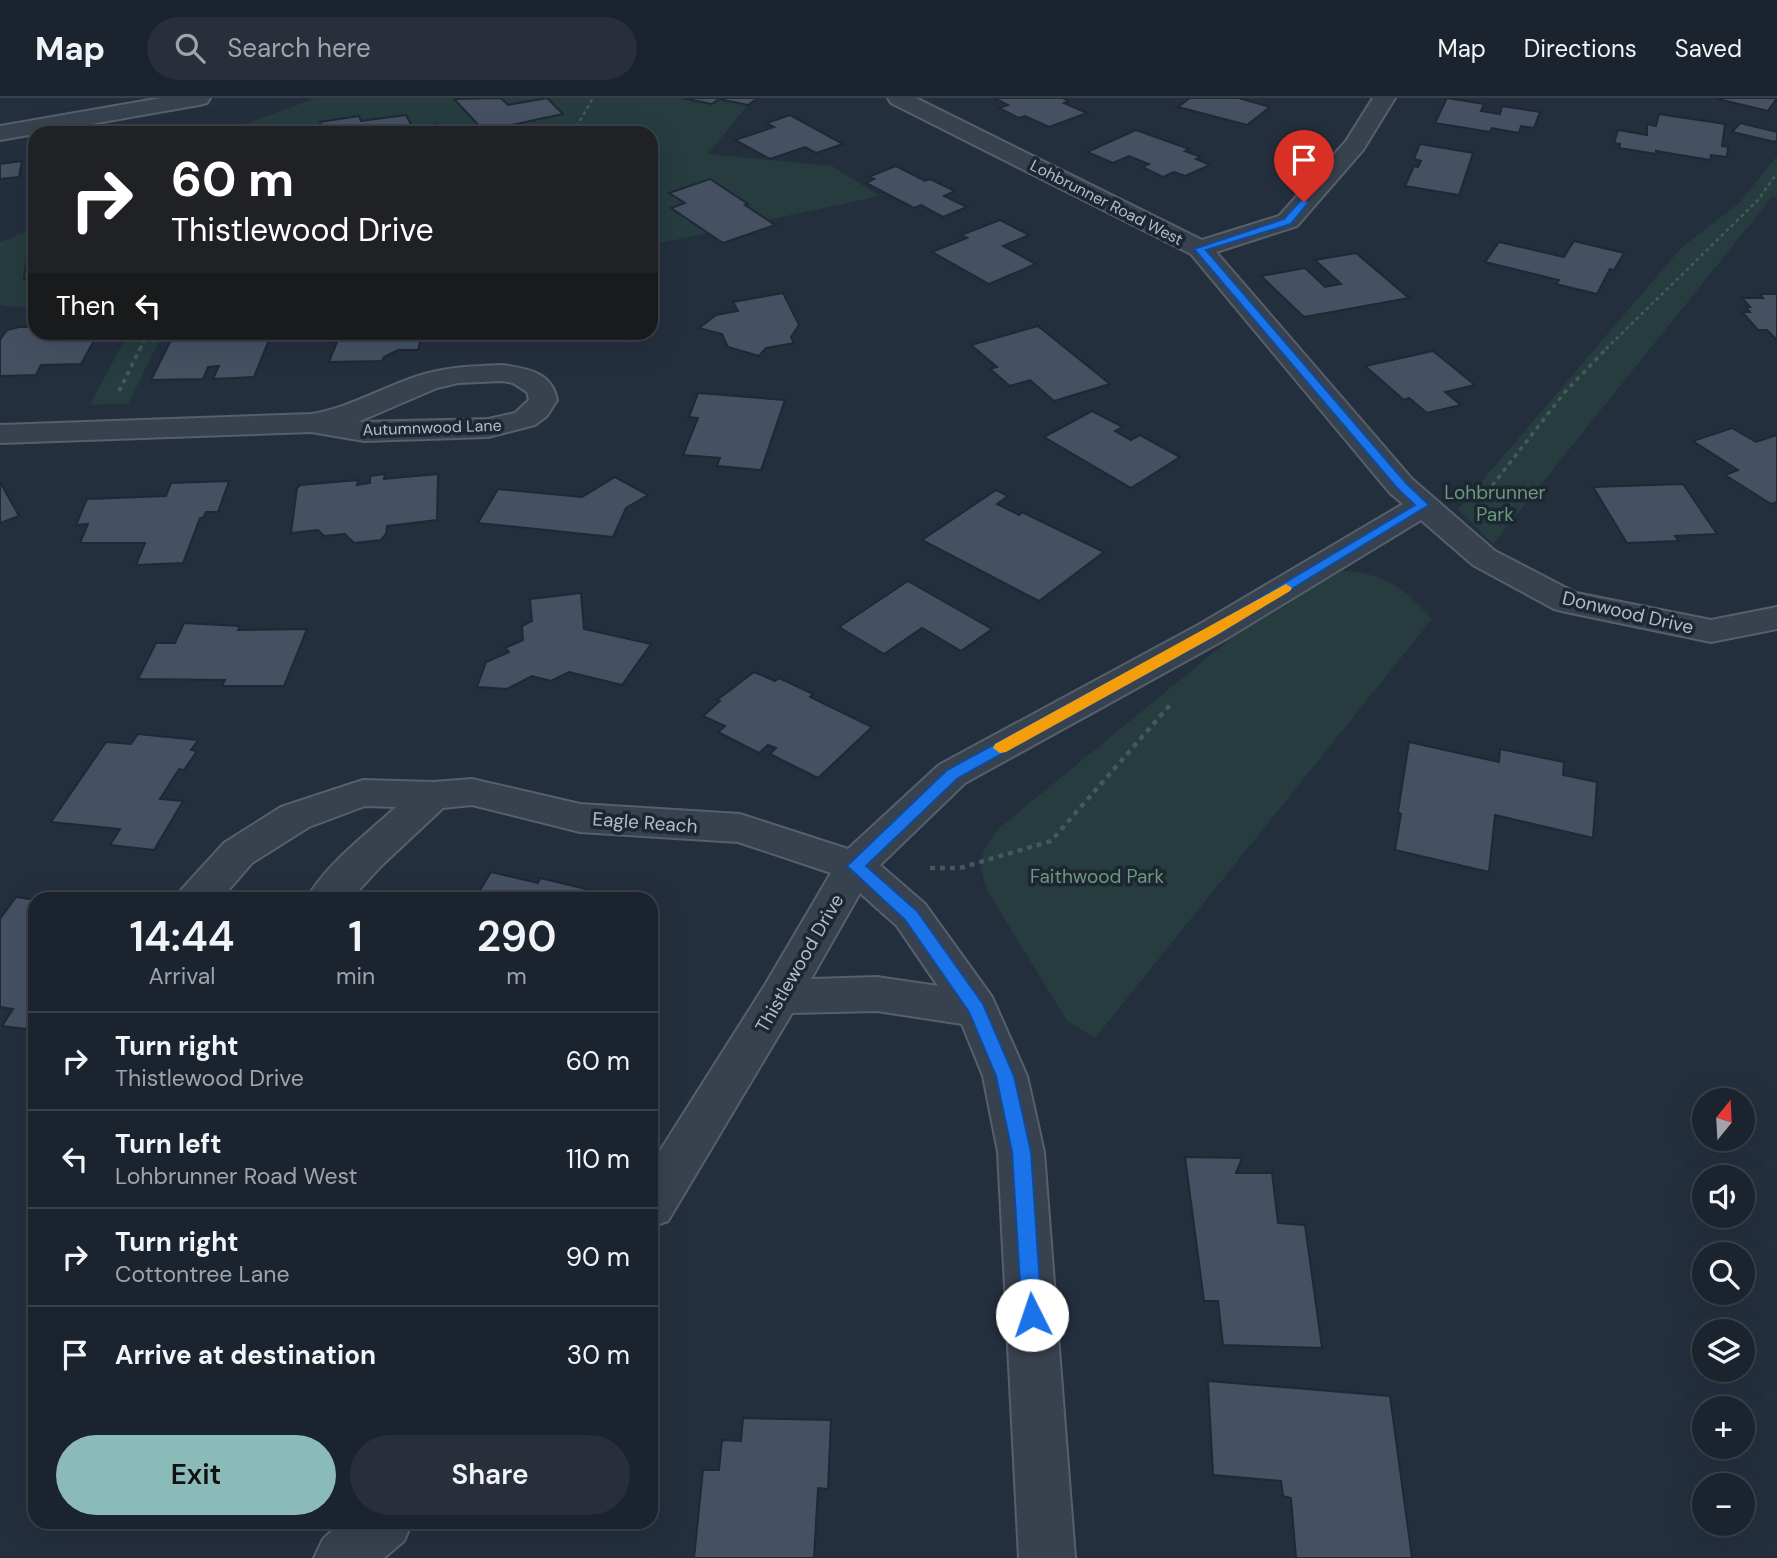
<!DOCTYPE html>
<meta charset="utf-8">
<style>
body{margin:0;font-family:"DM Sans",sans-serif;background:#282f3a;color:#f1f3f6;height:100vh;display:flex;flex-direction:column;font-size:26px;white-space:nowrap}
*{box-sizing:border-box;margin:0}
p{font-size:23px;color:#a0a4aa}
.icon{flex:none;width:38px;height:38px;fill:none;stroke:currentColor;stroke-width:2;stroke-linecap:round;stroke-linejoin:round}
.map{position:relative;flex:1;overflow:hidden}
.side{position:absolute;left:28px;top:794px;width:630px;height:637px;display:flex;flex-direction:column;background:#1b232e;border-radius:21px;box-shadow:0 7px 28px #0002,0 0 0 2px #39404a}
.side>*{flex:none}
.top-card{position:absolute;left:28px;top:28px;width:630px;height:214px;border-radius:21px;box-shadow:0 7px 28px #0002,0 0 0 2px #39404a;background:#202124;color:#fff;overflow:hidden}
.needle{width:46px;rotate:18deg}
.fabs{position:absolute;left:1692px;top:990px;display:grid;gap:14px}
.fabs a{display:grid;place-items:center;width:63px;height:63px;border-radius:50%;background:#1b232e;box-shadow:0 7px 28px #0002,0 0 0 2px #39404a;font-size:35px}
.pin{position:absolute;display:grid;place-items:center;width:60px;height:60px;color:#fff;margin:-72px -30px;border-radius:50% 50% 50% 0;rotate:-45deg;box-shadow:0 0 7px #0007}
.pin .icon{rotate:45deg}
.me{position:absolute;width:77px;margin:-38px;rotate:356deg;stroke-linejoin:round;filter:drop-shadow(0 0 5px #0008)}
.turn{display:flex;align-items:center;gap:24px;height:147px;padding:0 28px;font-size:32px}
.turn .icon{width:91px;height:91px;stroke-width:2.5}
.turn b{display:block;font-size:49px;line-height:60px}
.then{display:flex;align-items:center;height:66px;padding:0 28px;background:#0003;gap:14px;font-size:26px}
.eta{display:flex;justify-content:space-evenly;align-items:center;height:119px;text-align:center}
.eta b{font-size:42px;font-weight:600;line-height:49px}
.cta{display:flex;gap:14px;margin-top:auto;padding:14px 28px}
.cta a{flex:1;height:80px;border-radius:42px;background:#8bbbb9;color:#111;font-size:28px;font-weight:600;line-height:80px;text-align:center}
.cta a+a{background:#282f3a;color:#f1f3f6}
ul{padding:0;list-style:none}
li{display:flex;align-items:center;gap:21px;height:98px;padding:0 28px;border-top:2px solid #39404a}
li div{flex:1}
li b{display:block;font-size:26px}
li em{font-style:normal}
header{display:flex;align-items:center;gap:42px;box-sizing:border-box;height:98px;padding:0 35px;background:#1b232e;border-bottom:2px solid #39404a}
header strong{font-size:33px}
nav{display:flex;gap:38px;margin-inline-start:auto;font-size:24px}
.search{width:490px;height:63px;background:#282f3a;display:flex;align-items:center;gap:18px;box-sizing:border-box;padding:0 24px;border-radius:38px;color:#a0a4aa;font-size:26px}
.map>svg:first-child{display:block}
</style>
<header>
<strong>Map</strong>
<div class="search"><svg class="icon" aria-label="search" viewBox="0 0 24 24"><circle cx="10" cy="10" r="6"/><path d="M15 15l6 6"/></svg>Search here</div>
<nav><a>Map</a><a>Directions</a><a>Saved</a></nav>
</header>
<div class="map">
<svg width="1777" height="1460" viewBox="0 0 1777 1460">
<rect width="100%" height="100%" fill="#242f3e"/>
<!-- green -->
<g fill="#263c3f">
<polygon points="316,0 708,0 751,3 708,56 832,68 880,98 651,147 651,35 242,35 240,28"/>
<polygon points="1777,58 1777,100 1772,99 1493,446 1458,411 1681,150 1739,105"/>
<polygon points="35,131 35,210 3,208 0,206 0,144"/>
<polygon points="128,235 163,235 128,306 90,307"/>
<path d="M1333,472c49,2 67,14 99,49l-337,419 -28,-17 -80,-131c-10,-29 -7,-37 11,-61l308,-252z"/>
</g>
<!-- building -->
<g fill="#455162" stroke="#1f2835" stroke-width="2">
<polygon points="501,0 508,7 547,0 563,16 484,33 454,1"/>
<polygon points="682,0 758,0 748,7 719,1 712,6"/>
<polygon points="994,0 1063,0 1069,3 1064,5 1087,15 1049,29 1025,18 1019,20 999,10 1008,7"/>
<polygon points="1190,0 1244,0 1242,1 1270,9 1247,27 1178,9"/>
<polygon points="1447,0 1484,6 1481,13 1500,16 1502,8 1540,14 1534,30 1521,28 1519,35 1492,30 1490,34 1435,25"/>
<polygon points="1777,0 1768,13 1718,1 1719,0"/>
<polygon points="1659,16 1725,26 1722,48 1728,49 1727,59 1711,57 1710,62 1656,53 1656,56 1619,50 1620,46 1614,45 1618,32 1647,37 1647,26 1656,28"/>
<polygon points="406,17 413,30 437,26 441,35 324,35 320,24 359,18 361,23"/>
<polygon points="790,17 843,46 816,55 805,49 770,61 735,42 774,29 767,25"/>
<polygon points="1740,25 1777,34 1777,42 1775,44 1732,34"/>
<polygon points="1136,32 1189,51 1185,53 1201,59 1196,61 1210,67 1185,78 1174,74 1163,79 1142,69 1149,66 1129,58 1113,65 1087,54"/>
<polygon points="1420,46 1473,55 1459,97 1405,88 1414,68 1418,69 1421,63 1414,61"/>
<polygon points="22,63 19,79 0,81 0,66"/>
<polygon points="896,68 925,83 930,81 955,93 944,98 967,109 943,119 921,107 914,110 866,85 874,81 868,79"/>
<polygon points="710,81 748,106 745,107 775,127 723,145 671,110 685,105 669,95"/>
<polygon points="1000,122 1029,137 1003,148 1036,166 989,186 932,154 967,140 961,137"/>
<polygon points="1574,143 1624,155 1614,172 1610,171 1597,196 1556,186 1559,182 1485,164 1499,144 1564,159"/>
<polygon points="1356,155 1409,200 1304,219 1261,178 1305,170 1325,189 1341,186 1315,162"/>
<polygon points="35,156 35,179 24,181 27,157"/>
<polygon points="783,195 799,227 791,239 794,245 766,250 759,258 728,249 722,236 699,230 716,217 738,213 733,204"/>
<polygon points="1760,196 1777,196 1777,242 1767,232 1758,232 1742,214 1750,214 1746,209 1750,209 1742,200 1763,200"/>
<polygon points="1038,228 1110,286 1054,303 1030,282 1010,288 990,271 997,269 971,247"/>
<polygon points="19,229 35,229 35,234 99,234 81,266 41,267 36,277 0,278 0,242 7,232"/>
<polygon points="175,234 272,234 254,279 213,281 219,268 208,269 203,281 151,282"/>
<polygon points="332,234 420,234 422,237 418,252 398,252 384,259 382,263 329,264 337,244 329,244"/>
<polygon points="1433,253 1475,287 1445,294 1461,307 1427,315 1409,300 1404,302 1365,268"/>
<polygon points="698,295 785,302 761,372 717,368 720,360 683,357 698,320 689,319"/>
<polygon points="1092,313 1123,329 1115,333 1131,342 1140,337 1180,359 1131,390 1044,339"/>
<polygon points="1732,330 1756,344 1777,337 1777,404 1771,406 1725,377 1738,372 1693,343"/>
<polygon points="385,376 384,381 438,376 437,422 387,428 386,436 381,442 354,445 345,436 324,438 318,432 291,435 297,390 300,387 358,382 357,387 370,385 370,378"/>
<polygon points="615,379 648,397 626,410 613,439 478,425 498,391 582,399"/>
<polygon points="229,383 218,414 206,414 203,420 200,420 183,465 136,467 145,445 80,445 88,426 76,427 87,401 166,398 171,385"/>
<polygon points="0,384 19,418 0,425"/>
<polygon points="1683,386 1717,436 1675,438 1679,443 1627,445 1593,389"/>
<polygon points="996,392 1008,398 997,406 1019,417 1022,414 1104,454 1039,503 922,442"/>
<polygon points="908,483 992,531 961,553 922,530 884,556 839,529"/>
<polygon points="581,495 584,531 651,546 622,587 569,574 551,583 532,578 507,591 477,589 486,564 509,554 505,550 523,542 522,528 532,523 530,501"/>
<polygon points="184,525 240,528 238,532 307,531 284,588 222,588 225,582 138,581 156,545 175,545"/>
<polygon points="754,574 775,583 779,580 813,596 810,599 872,629 818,680 770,656 776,650 768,647 759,655 718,634 725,628 703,618 720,603 717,602"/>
<polygon points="138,636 198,642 191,652 197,653 184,672 179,671 160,701 183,703 154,752 110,747 120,731 51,724 106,644 131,646"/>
<polygon points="1409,644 1499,664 1500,651 1564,664 1563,677 1597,684 1593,740 1495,717 1489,774 1395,752 1401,716 1398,714"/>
<polygon points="491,774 538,785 540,780 632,802 474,802"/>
<polygon points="16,799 35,802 35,932 2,928 13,911 0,909 0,821"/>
<polygon points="1185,1059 1242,1060 1236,1075 1272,1075 1278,1125 1305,1127 1322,1250 1223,1247 1218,1203 1204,1203"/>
<polygon points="1208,1283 1390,1298 1412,1460 1296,1460 1291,1400 1283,1398 1281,1383 1213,1377"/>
<polygon points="743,1320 831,1322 828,1391 818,1390 814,1460 694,1460 703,1372 719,1372 722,1342 741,1343"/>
</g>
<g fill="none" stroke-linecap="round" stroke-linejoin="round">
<!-- minor casing -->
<g stroke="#565f6c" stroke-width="4">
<g id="minor">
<polygon points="161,0 210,0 207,5 199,7 0,42 0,28"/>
<path d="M888,0h28l286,142 77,-24 67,-75 27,-43h22l-32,52 -66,76 -81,26 196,227 83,72 81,42 135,27 66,-13v22l-66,13 -145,-30 -12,-3 -81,-44 -52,-45 -197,120 -259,143 -85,82 45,39 67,93 35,79 17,76 31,406h-56l-21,-406 -15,-76 -21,-52 -85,-13 -85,2 -124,208 -17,6v-62l114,-180 66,-112 -93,-31 -158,-10 -108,-27 -29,3 -62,58 -31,34h-44c19,-35 61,-66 90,-93l-31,-1 -56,21 -57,36 -32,37h-44l6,-11 42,-46 57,-36 82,-27 70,2 39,-3 108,25 160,10 108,35 91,-84 261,-141 203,-120 -13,-11 -199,-239 -300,-151zM860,795l37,33 41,60 -61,-9 -66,2z"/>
<path d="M503,267c24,4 49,7 54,35l-10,16 -12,9 -47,12 -124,4 -53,-9 -311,11v-18l311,-11c38,-6 70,-26 107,-38 27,-9 56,-10 85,-11zM503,283l10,2 14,9 2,8 -14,13 -27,6 -130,3 79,-34 21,-5z"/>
<polygon points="342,1424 412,1424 404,1443 384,1460 314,1460 323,1441"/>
</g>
</g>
<!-- path-far2 -->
<g stroke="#44595c" stroke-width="2.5" stroke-dasharray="3.5 3.5" stroke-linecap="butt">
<polyline points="573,35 593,0"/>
<polyline points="140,251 149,234"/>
<polyline points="1606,251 1758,102 1777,75"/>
</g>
<!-- path-far1 -->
<g stroke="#44595c" stroke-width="3.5" stroke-dasharray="4.5 4.5" stroke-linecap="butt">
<polyline points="119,293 141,249"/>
<polyline points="1481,402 1565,294 1608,249"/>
</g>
<!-- path -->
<polyline stroke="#44595c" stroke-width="4.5" stroke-dasharray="5 5" stroke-linecap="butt" points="930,770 960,770 1051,743 1170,607"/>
<!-- minor -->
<use href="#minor" fill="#38414e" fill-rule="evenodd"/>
</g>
<!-- route -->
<polygon fill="#1a73e8" stroke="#114b97" stroke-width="2" points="1301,102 1309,104 1291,126 1206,152 1406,385 1429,407 1217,537 958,680 866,768 917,813 983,906 1014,978 1031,1054 1042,1217 1039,1223 1032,1226 1025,1223 1022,1217 1012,1054 996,978 969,914 905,822 847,768 947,672 1207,531 1415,407 1397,390 1194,151 1284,121"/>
<!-- slow -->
<polygon fill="#f59e0b" points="1286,486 1292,490 1290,493 1217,537 1006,654 1000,655 993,650 995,646"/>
<g text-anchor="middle" stroke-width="7" stroke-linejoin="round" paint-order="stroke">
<!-- far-street labels -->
<g font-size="16" fill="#b4bcc9" stroke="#1d2633">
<text transform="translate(1107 104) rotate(27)" y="6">Lohbrunner Road West</text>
<text transform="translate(432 329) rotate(-2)" y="6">Autumnwood Lane</text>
</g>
<!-- park labels -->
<g font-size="19" fill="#6b9a76" stroke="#1d2633">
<text x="1495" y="401">Lohbrunner<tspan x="1495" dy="22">Park</tspan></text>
<text x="1097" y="785">Faithwood Park</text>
</g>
<!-- street labels -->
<g font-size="19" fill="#b4bcc9" stroke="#1d2633">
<text transform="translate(1628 514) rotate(13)" y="7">Donwood Drive</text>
<text transform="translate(645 724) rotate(4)" y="7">Eagle Reach</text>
<text transform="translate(799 865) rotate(-60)" y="7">Thistlewood Drive</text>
</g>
</g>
</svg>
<div class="fabs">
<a><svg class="needle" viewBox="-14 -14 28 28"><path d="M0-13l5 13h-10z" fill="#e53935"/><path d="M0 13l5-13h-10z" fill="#a0a4aa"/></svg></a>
<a><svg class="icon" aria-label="sound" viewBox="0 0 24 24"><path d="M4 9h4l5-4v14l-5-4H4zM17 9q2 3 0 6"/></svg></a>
<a><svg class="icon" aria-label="search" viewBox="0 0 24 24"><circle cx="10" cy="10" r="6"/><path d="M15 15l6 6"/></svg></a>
<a><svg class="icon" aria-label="layers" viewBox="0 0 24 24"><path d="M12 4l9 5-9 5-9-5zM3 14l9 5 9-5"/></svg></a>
<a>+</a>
<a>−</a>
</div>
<div class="pin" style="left:1304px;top:104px;background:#d93025"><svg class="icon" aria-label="arrive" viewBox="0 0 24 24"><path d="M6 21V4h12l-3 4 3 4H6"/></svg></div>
<svg class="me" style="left:1032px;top:1217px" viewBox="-20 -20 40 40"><circle r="19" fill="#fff"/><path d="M0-13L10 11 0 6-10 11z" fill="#1a73e8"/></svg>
<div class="top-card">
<div class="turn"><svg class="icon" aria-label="right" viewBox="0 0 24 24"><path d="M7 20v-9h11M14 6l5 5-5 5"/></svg><div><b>60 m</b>Thistlewood Drive</div></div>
<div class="then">Then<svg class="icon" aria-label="left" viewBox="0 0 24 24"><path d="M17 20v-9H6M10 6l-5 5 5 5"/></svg></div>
</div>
<section class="side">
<div class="eta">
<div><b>14:44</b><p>Arrival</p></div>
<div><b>1</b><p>min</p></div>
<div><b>290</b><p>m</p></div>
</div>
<ul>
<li><svg class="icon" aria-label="right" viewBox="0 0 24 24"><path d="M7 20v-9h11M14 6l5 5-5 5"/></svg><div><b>Turn right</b><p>Thistlewood Drive</p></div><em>60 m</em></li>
<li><svg class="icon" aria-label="left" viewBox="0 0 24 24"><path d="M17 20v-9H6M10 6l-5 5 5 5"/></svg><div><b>Turn left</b><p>Lohbrunner Road West</p></div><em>110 m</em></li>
<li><svg class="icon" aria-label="right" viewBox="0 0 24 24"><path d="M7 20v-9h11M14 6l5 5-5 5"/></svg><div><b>Turn right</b><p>Cottontree Lane</p></div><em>90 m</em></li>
<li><svg class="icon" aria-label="arrive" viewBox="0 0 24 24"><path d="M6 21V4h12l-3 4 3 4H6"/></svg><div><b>Arrive at destination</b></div><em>30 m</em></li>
</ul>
<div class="cta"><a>Exit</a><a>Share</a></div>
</section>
</div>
